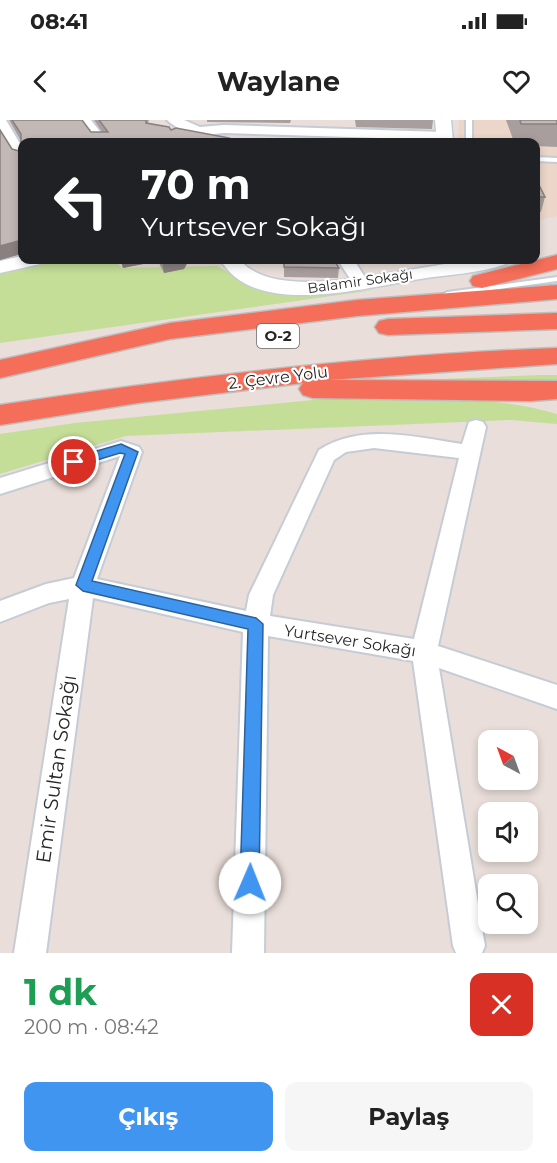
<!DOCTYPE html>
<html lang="tr">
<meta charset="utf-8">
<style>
body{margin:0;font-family:Montserrat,sans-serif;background:#f6f6f6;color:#222;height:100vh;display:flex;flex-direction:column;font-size:22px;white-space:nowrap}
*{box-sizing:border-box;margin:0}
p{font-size:20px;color:#767676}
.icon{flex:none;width:33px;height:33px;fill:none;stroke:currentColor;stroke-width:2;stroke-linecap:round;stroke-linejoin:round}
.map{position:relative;height:833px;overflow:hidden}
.panel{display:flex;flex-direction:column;background:#fff;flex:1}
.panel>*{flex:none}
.banner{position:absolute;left:18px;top:18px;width:522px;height:126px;border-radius:12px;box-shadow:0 3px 9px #0003;background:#202124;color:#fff;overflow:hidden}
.needle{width:39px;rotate:319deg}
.buttons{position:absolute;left:478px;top:610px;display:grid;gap:12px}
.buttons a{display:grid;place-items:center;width:60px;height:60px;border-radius:12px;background:#fff;box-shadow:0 3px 9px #0003;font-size:30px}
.pin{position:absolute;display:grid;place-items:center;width:51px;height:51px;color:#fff;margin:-26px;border:3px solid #fff;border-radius:50%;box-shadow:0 2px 6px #0007}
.me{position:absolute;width:66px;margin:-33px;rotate:1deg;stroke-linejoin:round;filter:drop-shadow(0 0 4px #0008)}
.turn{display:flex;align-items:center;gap:21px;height:126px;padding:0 24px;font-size:27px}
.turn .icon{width:78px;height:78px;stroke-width:2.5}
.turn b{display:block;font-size:42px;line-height:51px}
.round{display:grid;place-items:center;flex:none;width:63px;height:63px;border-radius:12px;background:#f6f6f6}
.head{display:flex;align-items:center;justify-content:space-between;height:102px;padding:0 24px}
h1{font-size:36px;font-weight:700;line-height:45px;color:#1e9e55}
.primary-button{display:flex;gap:12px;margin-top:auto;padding:12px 24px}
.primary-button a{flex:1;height:69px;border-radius:12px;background:#4095f0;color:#fff;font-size:24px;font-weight:700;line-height:69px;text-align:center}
.primary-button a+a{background:#f6f6f6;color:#222}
.status{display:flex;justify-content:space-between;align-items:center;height:42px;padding:0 30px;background:#fff;direction:ltr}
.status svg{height:16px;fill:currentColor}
header{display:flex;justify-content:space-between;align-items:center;height:78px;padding:0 24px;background:#fff;font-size:27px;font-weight:700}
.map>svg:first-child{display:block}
</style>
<div class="status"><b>08:41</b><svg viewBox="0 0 49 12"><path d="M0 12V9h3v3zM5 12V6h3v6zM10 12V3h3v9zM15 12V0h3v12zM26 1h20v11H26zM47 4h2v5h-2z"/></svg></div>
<header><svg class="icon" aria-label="back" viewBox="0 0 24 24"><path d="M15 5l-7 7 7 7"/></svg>Waylane<svg class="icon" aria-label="heart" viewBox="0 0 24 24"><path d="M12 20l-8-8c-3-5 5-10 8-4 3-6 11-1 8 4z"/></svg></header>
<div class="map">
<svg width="557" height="833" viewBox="0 0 557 833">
<rect width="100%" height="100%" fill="#e9ded9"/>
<!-- education -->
<polygon fill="#ebd6c9" points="459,0 557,0 557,96 536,101 536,22 458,22"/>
<!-- green -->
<g fill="#c4de98">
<polygon points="57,140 114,140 122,148 217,146 258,168 301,175 374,170 0,223 0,151"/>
<polygon points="541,255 557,255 557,261 441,259"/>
<path d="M334,278c74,1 152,-5 223,16v10l-46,-4 -385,16 -126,38v-40l75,-11z"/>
</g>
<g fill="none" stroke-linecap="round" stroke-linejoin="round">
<!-- service casing -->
<g stroke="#c5ccd5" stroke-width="4">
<g id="service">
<rect x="466" y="0" width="6" height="22"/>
<polygon points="536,37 557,38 557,42 536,41"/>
<polygon points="557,157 557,161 447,176 443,174 447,172"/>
</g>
</g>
<!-- minor casing -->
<g stroke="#c5ccd5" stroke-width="4">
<g id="minor">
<polygon points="0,0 6,0 22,27 22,41 17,40 0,12"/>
<polygon points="78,0 91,0 108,22 95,22"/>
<path d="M167,0h17l16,7 24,-2 219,7 7,4 -7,4 -219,-7 -9,1v5c-13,2 -39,-10 -48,-19z"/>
<polygon points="338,140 354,140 368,162 366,165 354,165"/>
<path d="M476,300l7,2 3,5 -48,219 119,39v24l-118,-41 46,278 -3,7h-26l-3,-7 -40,-285 -145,-25 -4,317h-32l11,-321 -150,-34 -47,355h-32l55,-354 -20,4 -49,19v-21l46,-17 28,-6 46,-122 -120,38v-16l121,-37 18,6 3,5 -45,127 149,32 3,-16 70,-145c43,-27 95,-13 143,-6l7,-22zM374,328l85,10 -45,181 -144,-23 3,-21 61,-135 12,-8z"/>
</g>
</g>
<!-- tertiary casing -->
<g stroke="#c5ccd5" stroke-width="3">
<g id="tertiary">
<polygon points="435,0 451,0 453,22 437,22"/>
<polygon points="22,136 22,140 43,140 40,144 0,153 0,141"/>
<path d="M220,140h20c45,53 202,-8 269,0l-3,4c-28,10 -57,10 -86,15 -49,8 -117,26 -165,9 -16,-6 -25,-14 -35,-28z"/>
</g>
</g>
<!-- motorway casing -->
<g stroke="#bebebe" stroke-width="3">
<g id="motorway">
<polygon points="557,135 557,149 482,168 473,166 470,161 473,156"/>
<polygon points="557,165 557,179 357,196 170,219 0,258 0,240 170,203 357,180"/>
<polygon points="557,193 557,209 388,215 379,213 375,207 379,201 388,199"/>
<path d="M557,228v16l-228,16 228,1v18l-26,2 -218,-3 -10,-3 -4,-6 4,-6 -165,20 -138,22v-20c185,-28 370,-50 557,-57z"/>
</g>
</g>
<!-- service -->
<use href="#service" fill="#fff" fill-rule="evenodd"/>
<!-- minor -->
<use href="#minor" fill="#fff" fill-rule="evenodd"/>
<!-- tertiary -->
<use href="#tertiary" fill="#fff" fill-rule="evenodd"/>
<!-- motorway -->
<use href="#motorway" fill="#f56e59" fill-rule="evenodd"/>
</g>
<!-- wall -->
<g fill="#a79e9d">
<polygon points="9,0 82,0 91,12 102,12 94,0 149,0 148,3 171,10 229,18 229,20 22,22 22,135 21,134 0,140 0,10 12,29 19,31 21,29 21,21"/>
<polygon points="207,0 291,0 290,3 207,2"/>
<polygon points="355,0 433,0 432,9 356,7"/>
<polygon points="506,0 557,0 557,27 536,26 536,22 514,22"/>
<polygon points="536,59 545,77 541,92 536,92"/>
<polygon points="120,140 189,140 184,149 164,153 158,141 123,148"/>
<polygon points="284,140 339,148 338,158 284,157"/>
</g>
<!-- shaded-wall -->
<g fill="#88817f">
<polygon points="18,121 21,134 0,140 0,126"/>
<polygon points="121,140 158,140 158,141 123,148"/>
<polygon points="168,140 189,140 184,149 164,153 162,141"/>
</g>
<!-- building -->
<g fill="#c2b8b6" stroke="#88817f" stroke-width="1.5">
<polygon points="12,0 82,0 91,12 108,12 99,0 146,0 146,3 169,7 171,10 176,8 229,18 227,20 241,22 22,22 22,123 21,123 18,121 0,126 0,10 12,29 19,31 21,29 21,14"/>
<polygon points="520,0 557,0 557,4 521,4"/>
<polygon points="536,59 545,77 536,77"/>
<polygon points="284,140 334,140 339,148 284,147"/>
</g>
<!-- route -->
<polygon fill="#4095f0" stroke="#2a619c" stroke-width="1.5" points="121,324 138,332 92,461 256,498 263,504 259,763 256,769 250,772 243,769 240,763 248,509 83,471 76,465 125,334 120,333 74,347 67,342 69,339"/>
<g text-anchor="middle" stroke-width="4.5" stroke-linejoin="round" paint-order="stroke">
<!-- far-street labels -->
<g font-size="14" fill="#272727" stroke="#fff">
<text transform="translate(360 161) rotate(-8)" y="5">Balamir Sokağı</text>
</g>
<!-- shield labels -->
<rect fill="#fff" stroke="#686868" stroke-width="1.5" x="257" y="204" width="42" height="24" rx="4.5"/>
<g font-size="15" font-weight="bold" fill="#272727">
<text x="278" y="221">O-2</text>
</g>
<!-- street labels -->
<g font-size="16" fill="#272727" stroke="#fff">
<text transform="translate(278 257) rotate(-7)" y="6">2. Çevre Yolu</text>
<text transform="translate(350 520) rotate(9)" y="6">Yurtsever Sokağı</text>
</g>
<!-- near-street labels -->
<g font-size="20" fill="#272727" stroke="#fff">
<text transform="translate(56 649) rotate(-82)" y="7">Emir Sultan Sokağı</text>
</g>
</g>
</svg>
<div class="buttons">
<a><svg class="needle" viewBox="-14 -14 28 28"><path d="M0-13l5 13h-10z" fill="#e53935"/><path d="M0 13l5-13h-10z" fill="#767676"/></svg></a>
<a><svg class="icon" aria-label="sound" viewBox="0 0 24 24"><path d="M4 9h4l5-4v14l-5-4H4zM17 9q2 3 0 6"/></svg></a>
<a><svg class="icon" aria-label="search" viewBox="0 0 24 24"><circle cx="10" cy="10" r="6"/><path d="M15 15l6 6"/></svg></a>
</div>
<div class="pin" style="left:74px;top:342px;background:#d93025"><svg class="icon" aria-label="arrive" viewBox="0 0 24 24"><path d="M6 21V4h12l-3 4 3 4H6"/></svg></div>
<svg class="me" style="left:250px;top:763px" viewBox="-20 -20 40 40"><circle r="19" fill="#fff"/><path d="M0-13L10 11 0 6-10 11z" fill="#4095f0"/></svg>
<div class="banner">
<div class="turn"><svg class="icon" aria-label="left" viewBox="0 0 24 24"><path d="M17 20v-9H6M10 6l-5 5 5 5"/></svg><div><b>70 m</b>Yurtsever Sokağı</div></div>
</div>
</div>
<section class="panel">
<div class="head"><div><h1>1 dk</h1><p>200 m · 08:42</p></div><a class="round" style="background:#d93025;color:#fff"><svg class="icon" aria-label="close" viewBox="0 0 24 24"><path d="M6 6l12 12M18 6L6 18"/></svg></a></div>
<div class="primary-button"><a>Çıkış</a><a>Paylaş</a></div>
</section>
